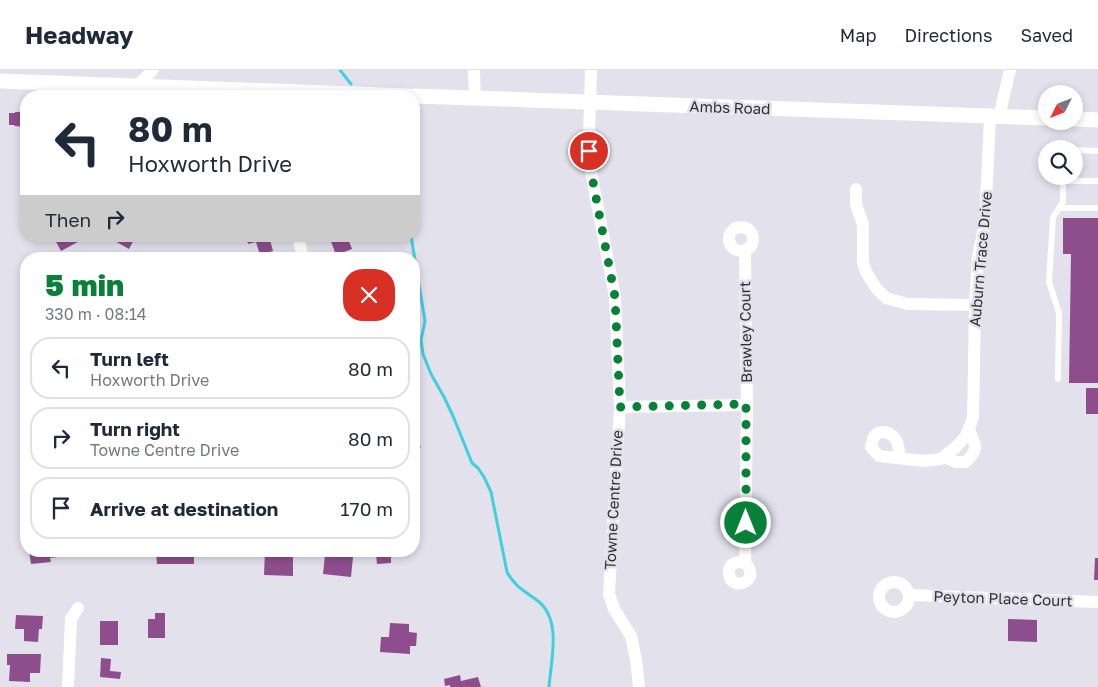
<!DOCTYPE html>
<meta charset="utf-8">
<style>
body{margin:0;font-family:"Golos Text",sans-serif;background:#f2f2f3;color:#1f2937;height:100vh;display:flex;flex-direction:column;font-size:19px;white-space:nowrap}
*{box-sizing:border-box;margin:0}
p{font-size:16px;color:#747a83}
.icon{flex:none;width:28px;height:28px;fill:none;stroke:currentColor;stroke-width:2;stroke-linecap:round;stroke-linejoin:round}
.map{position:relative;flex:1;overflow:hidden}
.panel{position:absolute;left:20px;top:182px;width:400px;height:305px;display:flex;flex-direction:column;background:#fff;border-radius:20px;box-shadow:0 2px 8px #0003}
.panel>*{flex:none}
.top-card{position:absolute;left:20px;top:20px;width:400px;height:152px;border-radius:20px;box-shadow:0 2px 8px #0003;background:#fff;color:#1f2937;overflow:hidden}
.needle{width:32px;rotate:228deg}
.fabs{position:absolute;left:1038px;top:15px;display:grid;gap:10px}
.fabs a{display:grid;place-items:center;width:45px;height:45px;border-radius:50%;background:#fff;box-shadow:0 2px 8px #0003;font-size:25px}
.pin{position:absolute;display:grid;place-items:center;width:42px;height:42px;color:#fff;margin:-21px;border:2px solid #fff;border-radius:50%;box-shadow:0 1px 5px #0007}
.me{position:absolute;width:55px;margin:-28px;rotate:0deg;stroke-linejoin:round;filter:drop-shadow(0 0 4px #0008)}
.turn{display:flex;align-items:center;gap:18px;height:105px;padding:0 25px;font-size:22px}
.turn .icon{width:65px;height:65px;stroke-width:2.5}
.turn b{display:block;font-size:35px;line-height:42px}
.then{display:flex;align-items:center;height:48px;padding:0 25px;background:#0003;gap:10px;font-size:19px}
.round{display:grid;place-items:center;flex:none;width:52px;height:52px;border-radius:20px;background:#f2f2f3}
.overview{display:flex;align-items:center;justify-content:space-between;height:85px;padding:0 25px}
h1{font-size:30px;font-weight:800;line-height:38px;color:#098038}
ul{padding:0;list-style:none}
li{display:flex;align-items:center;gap:15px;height:62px;margin:0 10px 8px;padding:0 15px;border:2px solid #e0e1e3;border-radius:20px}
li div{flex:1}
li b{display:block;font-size:19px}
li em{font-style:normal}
header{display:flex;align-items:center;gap:30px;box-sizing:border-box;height:70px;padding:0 25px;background:#fff;border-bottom:1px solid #e0e1e3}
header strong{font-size:24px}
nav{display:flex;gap:28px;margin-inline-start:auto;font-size:18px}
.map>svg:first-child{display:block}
</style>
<header>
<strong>Headway</strong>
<nav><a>Map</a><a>Directions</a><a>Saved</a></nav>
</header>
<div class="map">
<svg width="1098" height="617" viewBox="0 0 1098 617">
<rect width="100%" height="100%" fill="#e2e1ec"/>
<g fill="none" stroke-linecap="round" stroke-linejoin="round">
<!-- stream -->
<g stroke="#3fd0dd" stroke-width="3">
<polyline points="340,0 351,14"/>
<path d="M411,166l14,85 -4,19 2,14 8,20 13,23 9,19 19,47 6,5 6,9 7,15 16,80c7,14 19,20 31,29 24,19 13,59 11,86"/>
</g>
</g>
<!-- building -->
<g fill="#8e4e8d">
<polygon points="15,42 26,42 26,57 14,56 15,55 9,55 9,43 15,43"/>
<polygon points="1063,148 1098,148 1098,313 1069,313 1071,184 1063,184"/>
<polygon points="57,166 89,166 61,181 54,168"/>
<polygon points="106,166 136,166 129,179"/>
<polygon points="246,166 269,166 273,181 260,185 256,172 248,174"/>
<polygon points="329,166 347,166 352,179 336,185"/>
<rect x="1086" y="318" width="12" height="26"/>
<polygon points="414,370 421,377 414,385"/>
<polygon points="29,481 72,481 72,485 50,488 51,492 31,494"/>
<polygon points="156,481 194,482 194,494 157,494"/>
<polygon points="236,481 257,481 257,484 235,483"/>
<polygon points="265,481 293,481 293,506 264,505"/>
<polygon points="391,483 391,493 377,494 376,484"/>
<polygon points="325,485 353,487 351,507 323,504"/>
<polygon points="1095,488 1098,488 1098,510 1094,510"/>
<polygon points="155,543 165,543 165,568 148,568 148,549 155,549"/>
<polygon points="16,545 43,546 42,559 39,559 38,572 24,571 24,559 15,559"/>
<polygon points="1008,549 1037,550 1037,572 1008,571"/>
<rect x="100" y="551" width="18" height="24"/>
<polygon points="390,553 409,554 409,562 417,563 416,576 410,576 410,584 380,582 381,567 389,567"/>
<polygon points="7,584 41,584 40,603 30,603 30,612 9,611 10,595 7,595"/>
<polygon points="101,588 111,589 110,601 121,602 120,609 100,607"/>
<polygon points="460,605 461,611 478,607 481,617 450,617 450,615 445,616 444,609"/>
</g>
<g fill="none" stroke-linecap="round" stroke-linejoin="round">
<!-- service -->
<g stroke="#fff" stroke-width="6">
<polyline points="1074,80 1098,81"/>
<polyline points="1063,111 1098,111"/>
<polyline points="1059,138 1098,138"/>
<polyline points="1058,309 1059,243 1049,212 1053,147 1063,132 1063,106"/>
</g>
<!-- minor -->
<g stroke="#fff" stroke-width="12">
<polyline points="474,0 475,28"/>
<polyline points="591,0 589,66 590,97 615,227 620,337 609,524 614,539 631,566 636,590 639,617"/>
<polyline points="138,15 153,0"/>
<polyline points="999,47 1010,0"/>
<polyline points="856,119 856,134 863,155 863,192 866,202 876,218 886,228 908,234 975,235"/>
<circle cx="741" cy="169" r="12"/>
<polyline points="298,166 303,189"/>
<path d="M745,181l2,154 -2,158c18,17 -14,30 -16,11 -1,-11 8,-13 16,-11"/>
<polyline points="620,337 747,335"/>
<path d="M944,387l12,5h10c13,-13 10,-16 3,-32"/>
<path d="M900,388c-1,-5 -1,-11 -3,-16 -4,-10 -19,-15 -24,-3 -1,3 -1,6 -2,8l8,9 45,5 17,-2 15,-12 10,-11 7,-18 2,-113 3,-49 7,-33 5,-106"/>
<circle cx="894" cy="527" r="15"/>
<polyline points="909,525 1098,532"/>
<polyline points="68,617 71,549 78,538"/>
</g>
<!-- tertiary -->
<g stroke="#fff" stroke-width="15">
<polyline points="0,11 409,26"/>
<polyline points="414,26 1046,48"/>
<polyline points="1074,49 1098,50"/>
</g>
</g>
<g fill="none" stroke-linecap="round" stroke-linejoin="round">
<!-- route -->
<polyline stroke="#098038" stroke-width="9" stroke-dasharray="0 16.2" points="589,81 590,96 615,227 620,337 746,334 746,453"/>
</g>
<g text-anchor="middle" stroke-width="5" stroke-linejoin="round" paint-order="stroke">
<!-- street labels -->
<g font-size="15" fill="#323136" stroke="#e2e1ec">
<text transform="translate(730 38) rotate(2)" y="5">Ambs Road</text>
<text transform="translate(981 189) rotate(-85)" y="5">Auburn Trace Drive</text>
<text transform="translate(746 262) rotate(-91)" y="5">Brawley Court</text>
<text transform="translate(614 430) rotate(-87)" y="5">Towne Centre Drive</text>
<text transform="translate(1003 529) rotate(2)" y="5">Peyton Place Court</text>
</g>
</g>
</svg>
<div class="fabs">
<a><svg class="needle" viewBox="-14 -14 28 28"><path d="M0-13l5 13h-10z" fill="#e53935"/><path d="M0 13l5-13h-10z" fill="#747a83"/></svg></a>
<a><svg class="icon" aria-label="search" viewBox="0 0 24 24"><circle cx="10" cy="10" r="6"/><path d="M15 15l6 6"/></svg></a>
</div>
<div class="pin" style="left:589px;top:81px;background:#d93025"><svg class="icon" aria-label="arrive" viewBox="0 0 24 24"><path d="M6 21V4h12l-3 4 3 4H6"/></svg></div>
<svg class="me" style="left:746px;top:453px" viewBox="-20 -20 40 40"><circle r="17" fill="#098038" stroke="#fff" stroke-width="3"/><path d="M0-11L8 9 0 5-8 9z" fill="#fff"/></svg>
<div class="top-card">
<div class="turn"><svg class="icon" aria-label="left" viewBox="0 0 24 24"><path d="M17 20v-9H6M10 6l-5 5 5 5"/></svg><div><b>80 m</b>Hoxworth Drive</div></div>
<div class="then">Then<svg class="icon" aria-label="right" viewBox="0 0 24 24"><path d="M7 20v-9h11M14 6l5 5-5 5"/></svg></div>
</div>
<section class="panel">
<div class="overview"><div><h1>5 min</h1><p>330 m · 08:14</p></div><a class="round" style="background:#d93025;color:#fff"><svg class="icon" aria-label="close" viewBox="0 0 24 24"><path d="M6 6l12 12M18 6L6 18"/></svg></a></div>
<ul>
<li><svg class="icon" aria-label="left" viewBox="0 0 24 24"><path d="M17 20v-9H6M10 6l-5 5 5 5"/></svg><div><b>Turn left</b><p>Hoxworth Drive</p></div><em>80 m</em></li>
<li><svg class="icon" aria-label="right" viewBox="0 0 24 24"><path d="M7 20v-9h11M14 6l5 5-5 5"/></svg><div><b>Turn right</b><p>Towne Centre Drive</p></div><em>80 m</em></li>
<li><svg class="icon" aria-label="arrive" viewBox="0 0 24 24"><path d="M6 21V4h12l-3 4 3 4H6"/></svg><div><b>Arrive at destination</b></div><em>170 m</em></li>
</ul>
</section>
</div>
